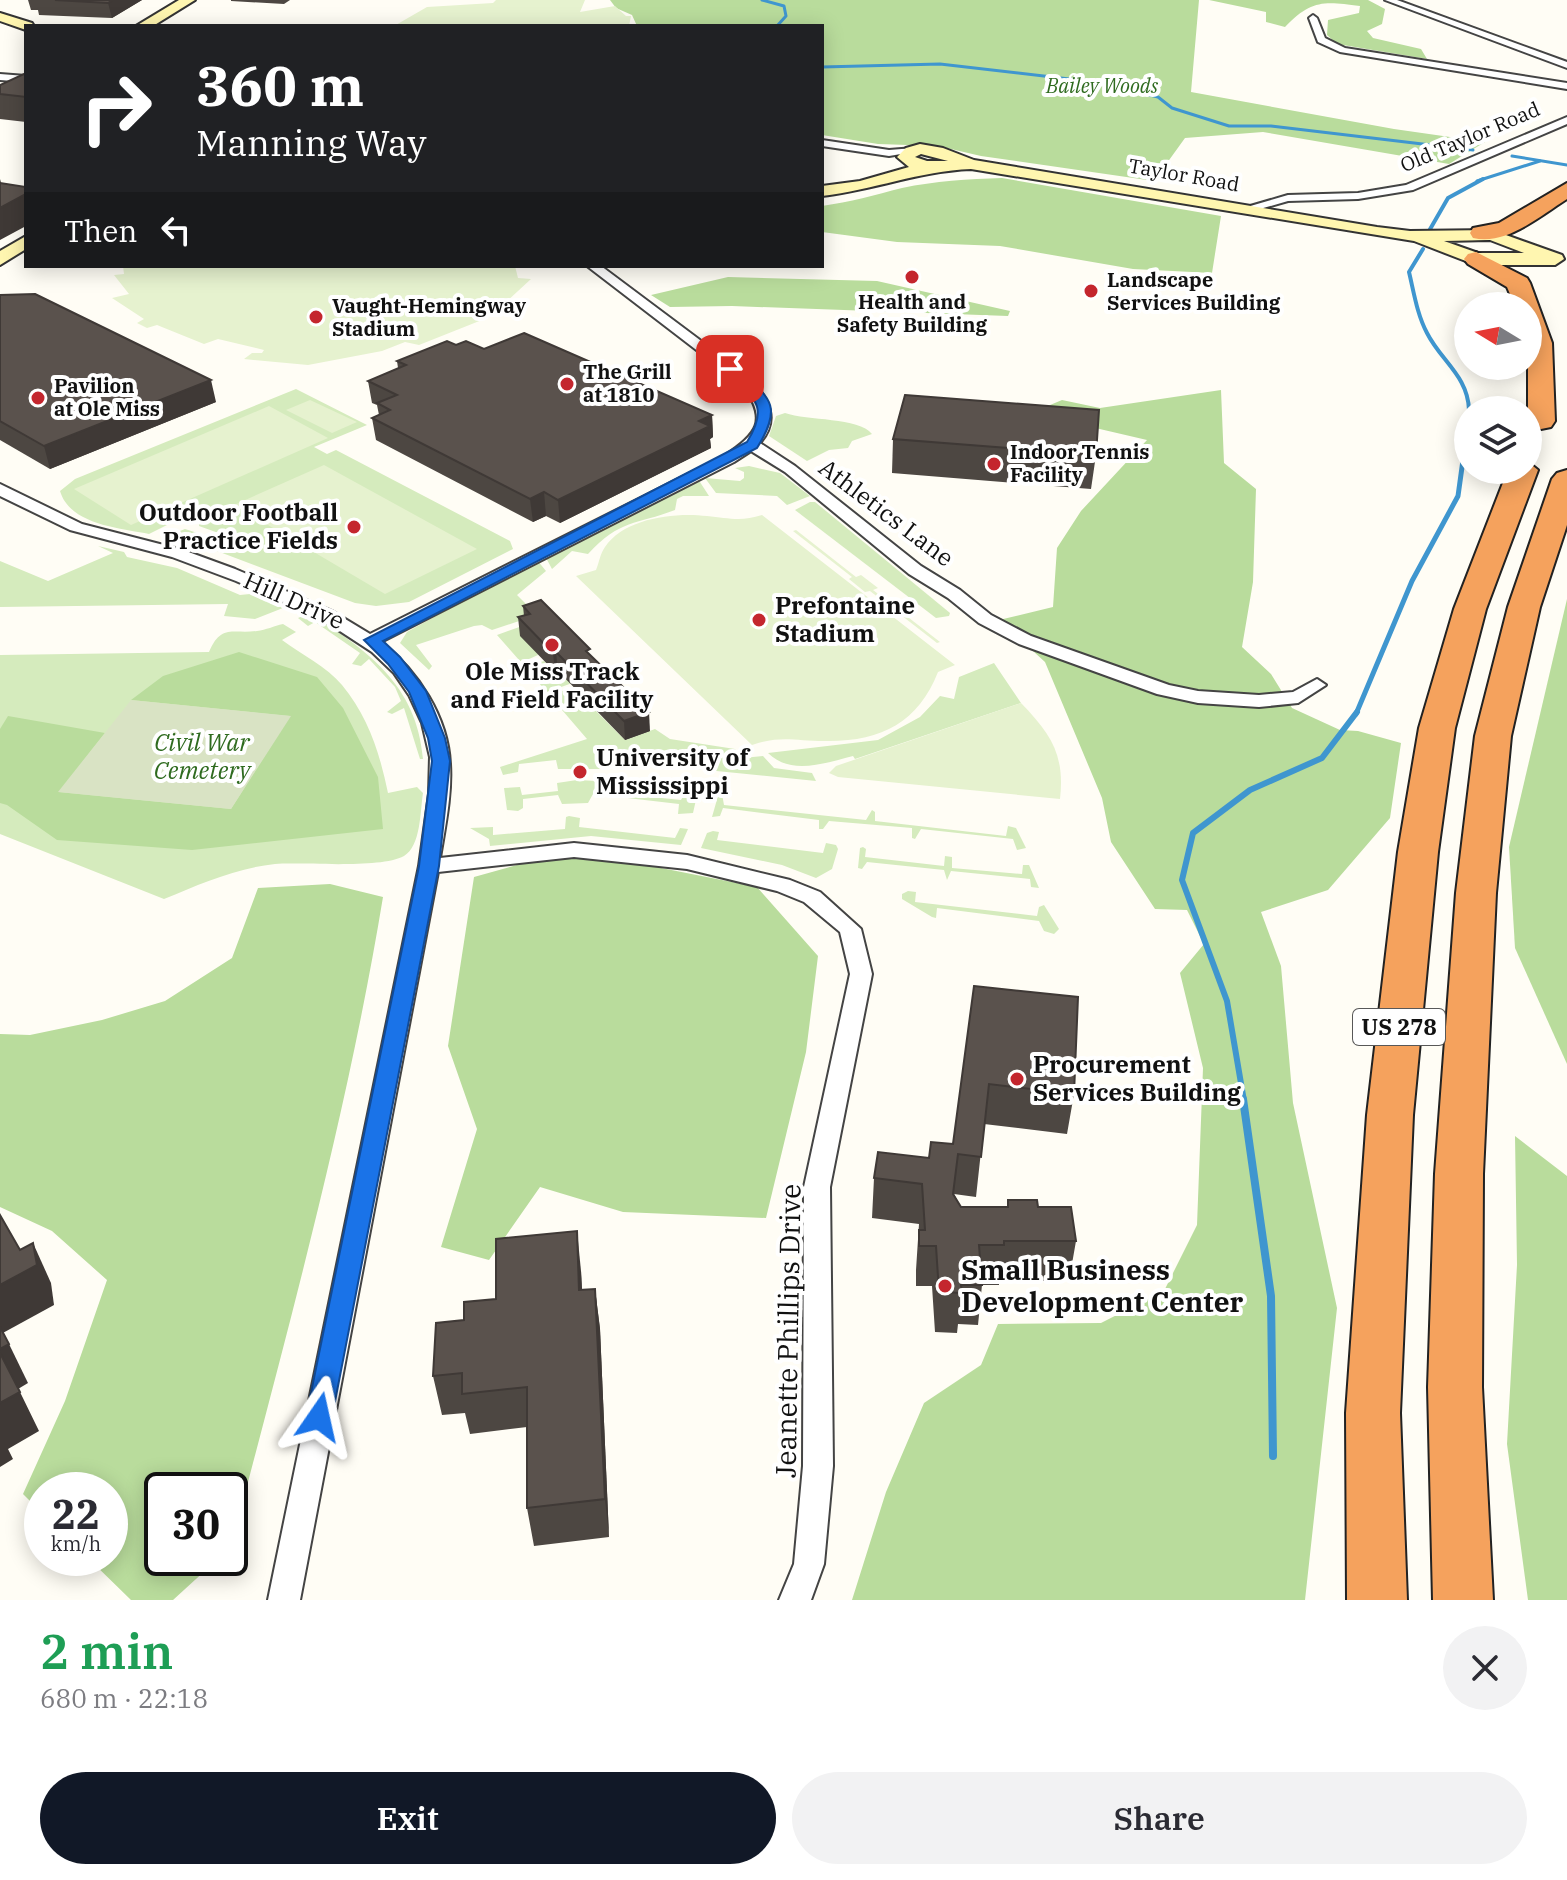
<!DOCTYPE html>
<meta charset="utf-8">
<style>
body{margin:0;font-family:"IBM Plex Serif",serif;background:#f2f2f3;color:#2b2b33;height:100vh;display:flex;flex-direction:column;font-size:30px;white-space:nowrap}
*{box-sizing:border-box;margin:0}
p{font-size:26px;color:#7c7c81}
.icon{flex:none;width:44px;height:44px;fill:none;stroke:currentColor;stroke-width:2;stroke-linecap:round;stroke-linejoin:round}
.map{position:relative;height:1600px;overflow:hidden}
.panel{display:flex;flex-direction:column;background:#fff;flex:1}
.panel>*{flex:none}
.top-card{position:absolute;left:24px;top:24px;width:800px;height:244px;border-radius:0px;box-shadow:0 4px 20px #0003;background:#202124;color:#fff;overflow:hidden}
.needle{width:52px;rotate:280deg}
.tools{position:absolute;left:1454px;top:292px;display:grid;gap:16px}
.tools a{display:grid;place-items:center;width:88px;height:88px;border-radius:50%;background:#fff;box-shadow:0 4px 20px #0003;font-size:40px}
.speed{position:absolute;left:24px;top:1472px;display:flex;gap:16px;font-size:40px;font-weight:700;text-align:center}
.speed>*{display:grid;place-content:center;width:104px;height:104px;border-radius:50%;background:#fff;box-shadow:0 4px 20px #0003;line-height:1}
.speed small{font-size:20px;font-weight:400}
.speed .limit{border:4px solid #111;border-radius:12px;background:#fff;color:#111}
.pin{position:absolute;display:grid;place-items:center;width:68px;height:68px;color:#fff;margin:-34px;border-radius:16px;box-shadow:0 4px 12px #0006}
.me{position:absolute;width:88px;margin:-44px;rotate:11deg;stroke-linejoin:round;filter:drop-shadow(0 0 6px #0008)}
.turn{display:flex;align-items:center;gap:28px;height:168px;padding:0 40px;font-size:36px}
.turn .icon{width:104px;height:104px;stroke-width:2.5}
.turn b{display:block;font-size:56px;line-height:68px}
.then{display:flex;align-items:center;height:76px;padding:0 40px;background:#0003;gap:16px;font-size:30px}
.round{display:grid;place-items:center;flex:none;width:84px;height:84px;border-radius:42px;background:#f2f2f3}
.head{display:flex;align-items:center;justify-content:space-between;height:136px;padding:0 40px}
h1{font-size:48px;font-weight:600;line-height:60px;color:#1e9e55}
.cta{display:flex;gap:16px;margin-top:auto;padding:16px 40px}
.cta a{flex:1;height:92px;border-radius:48px;background:#111827;color:#fff;font-size:32px;font-weight:600;line-height:92px;text-align:center}
.cta a+a{background:#f2f2f3;color:#2b2b33}
.map>svg:first-child{display:block}
</style>
<div class="map">
<svg width="1567" height="1600" viewBox="0 0 1567 1600">
<rect width="100%" height="100%" fill="#fffdf5"/>
<!-- green -->
<g fill="#d5ebbd">
<path d="M296,389l71,36 -53,22 13,7 9,-4 174,91 3,8 -104,53 -33,4 -21,-3 -146,-55 -44,-11 20,-8 47,15 6,-4 -39,-14 1,-7 10,-6 -9,-5 -52,26c-29,-6 -79,-9 -89,-43l15,-12z"/>
<path d="M785,413c22,8 74,4 87,21l-20,7 -4,7 -19,2 -22,11 -38,-25 7,-20z"/>
<polygon points="749,466 780,473 810,496 787,505 777,496 716,493 705,478 740,481 744,478 744,472 735,468"/>
<path d="M698,479l11,17h-26l-6,3 -2,11c-39,15 -55,9 -87,44l-16,-3 -20,18 -7,-13z"/>
<polygon points="810,502 815,502 950,613 949,616 936,618 795,510"/>
<polygon points="98,546 124,552 127,557 177,568 240,595 250,594 283,608 255,619 224,616 228,604 0,607 0,561 48,581 113,553"/>
<polygon points="537,560 546,571 517,595 537,615 492,630 482,625 474,626 416,645 432,666 429,670 400,643 407,632"/>
<path d="M310,613c56,37 107,71 113,146h-3l-16,-51 -12,6 -5,-2 14,-11 -6,-14 -26,-28 -8,7 -9,-2 8,-11 -45,-31 -7,4 -10,-8z"/>
<path d="M283,624l13,8 -14,8c19,14 45,27 60,45 26,31 38,69 46,108l29,-6 6,6c-3,19 -2,53 -19,63 -24,13 -98,6 -129,8 -39,4 -75,20 -111,35l-164,-65v-179l209,-3c12,-28 23,-18 48,-21 9,-1 17,-5 26,-7z"/>
<polygon points="525,625 538,655 529,659 533,664 544,661 555,672 566,668 595,675 547,692 538,682 543,679 539,675 534,677 497,635"/>
<path d="M994,663l27,40 -166,56 -2,-3c-28,7 -62,20 -85,-3l110,-13 42,-23 20,-21 14,3 5,-22z"/>
<polygon points="572,687 625,740 655,729 670,739 735,749 743,758 763,756 774,768 812,773 816,781 607,760 601,769 558,769 556,760 519,764 518,772 503,775 500,767 587,739 550,696"/>
<polygon points="577,780 597,781 594,791 681,800 686,791 698,791 693,813 678,814 679,804 593,794 588,803 562,804 558,795 523,799 523,808 518,811 507,810 504,788 520,787 522,795 558,791 557,783"/>
<polygon points="722,794 724,805 866,820 872,810 875,812 875,821 1006,836 1008,826 1016,828 1026,848 1017,850 1013,839 921,829 915,839 912,838 912,828 829,821 823,829 819,829 819,820 723,808 720,816 712,817 718,796"/>
<polygon points="569,816 580,818 579,827 675,838 680,828 688,829 681,845 591,836 490,846 489,839 470,828 493,827 493,835 565,829 566,817"/>
<polygon points="713,831 719,832 717,840 823,853 826,843 836,845 838,849 832,869 816,878 782,865 701,848 707,833"/>
<polygon points="863,847 866,849 865,857 944,866 945,856 952,857 952,868 1022,874 1023,865 1029,865 1039,888 1031,887 1030,879 951,871 947,880 944,870 867,862 862,869 858,868 860,848"/>
<polygon points="908,891 916,892 915,902 1037,916 1039,907 1044,905 1059,929 1054,934 1044,931 1039,921 937,908 936,918 932,917 902,899 902,894"/>
</g>
<!-- forest -->
<g fill="#b9dc9c">
<polygon points="610,0 1199,0 1191,92 1394,129 1485,142 1449,164 1263,132 1185,138 1154,181 981,156 938,146 878,144 822,135 822,26 637,26 632,15 616,8"/>
<path d="M1209,0h159l17,9 -3,15 -15,7 6,7 48,11 6,10 -90,-15 -10,-9 1,-15 31,-7 1,-7c-37,-5 -49,-6 -75,21l-19,-5v-10z"/>
<path d="M1002,178l219,38 -9,57 -79,-4 -133,-23 -103,-4 -75,-10v-26c28,-4 53,-11 80,-18 33,-7 66,-9 100,-10z"/>
<polygon points="728,277 877,281 1010,311 1008,316 732,306 670,307 651,295"/>
<polygon points="1221,390 1224,463 1256,489 1253,582 1242,647 1271,674 1292,708 1340,730 1358,731 1401,743 1390,818 1328,890 1261,912 1281,966 1293,1103 1337,1308 1305,1600 852,1600 886,1492 924,1403 981,1365 998,1324 1101,1323 1164,1291 1197,1225 1203,1068 1180,973 1204,944 1187,910 1155,909 1111,842 1102,798 1045,662 999,620 1053,607 1057,548 1081,511 1147,440 1031,413 1062,400 1100,408"/>
<polygon points="1567,599 1567,1064 1515,948 1509,847"/>
<polygon points="239,652 317,677 343,708 378,777 383,829 192,850 57,840 7,805 0,803 0,729 8,716 105,733 59,792 231,809 290,716 131,700 163,676"/>
<polygon points="549,856 631,862 757,887 818,956 806,1052 766,1218 623,1212 540,1187 489,1260 441,1247 477,1129 448,1046 474,877"/>
<path d="M330,884l53,13c-36,219 -96,435 -152,650l-1,-57h-68v68h57l-46,42h-42l-43,-42h22v-68h-68v23l-19,-19 42,-93 42,-121 -55,-49 -52,-24v-173l30,1 72,-15 63,-19 67,-43 26,-70z"/>
<polygon points="1515,1136 1567,1176 1567,1600 1528,1600 1507,1444 1517,1265"/>
</g>
<!-- cemetery -->
<polygon fill="#d9e3c4" points="131,700 291,716 231,809 58,792"/>
<!-- pitch -->
<g fill="#e6f2cf">
<polygon points="496,0 585,0 580,12 615,6 626,16 631,16 629,26 394,26 427,7 493,3"/>
<polygon points="123,266 515,266 518,278 531,279 506,302 489,309 497,314 419,345 405,342 382,351 308,365 244,359 252,353 262,353 264,350 218,339 204,344 157,325 147,328 137,323 144,319 112,298 129,294 114,275 124,274"/>
<polygon points="310,400 357,422 332,433 286,410"/>
<polygon points="269,406 328,438 131,525 74,489"/>
<polygon points="324,465 477,549 385,594 234,505"/>
<path d="M762,515l193,150 -17,7c-20,51 -58,70 -113,69 -31,0 -43,-6 -73,4l-176,-169 20,-6c3,-7 4,-16 9,-23 19,-29 70,-35 102,-31 21,2 34,6 55,-1z"/>
<polygon points="796,530 856,577 861,575 878,588 873,590 940,642 937,643 870,591 865,592 849,579 852,577 793,531"/>
<path d="M1021,703c30,31 44,52 39,96l-222,-22 -9,-4 7,-7z"/>
</g>
<g fill="none" stroke-linecap="round" stroke-linejoin="round">
<!-- stream-far4 -->
<g stroke="#3f96cf" stroke-width="3">
<polyline points="762,0 784,6 786,16 777,26"/>
<polyline points="822,67 940,64 1095,82 1158,97 1172,108 1229,126 1271,126 1473,150"/>
<polyline points="1512,156 1567,165"/>
<polyline points="1477,181 1540,161"/>
</g>
<!-- stream-far3 -->
<g stroke="#3f96cf" stroke-width="4">
<polyline points="1429,231 1448,198 1483,179"/>
<path d="M1423,249l-14,23c5,21 8,42 18,61 14,28 41,43 42,77"/>
</g>
<!-- stream-far2 -->
<polyline stroke="#3f96cf" stroke-width="5" points="1356,714 1412,581 1458,496 1468,424"/>
<!-- stream-far1 -->
<polyline stroke="#3f96cf" stroke-width="6" points="1244,1101 1227,1001 1182,880 1193,833 1250,790 1322,758 1357,712"/>
<!-- stream -->
<polyline stroke="#3f96cf" stroke-width="8" points="1243,1099 1271,1296 1273,1456"/>
<!-- street casing -->
<g stroke="#444" stroke-width="4">
<g id="street">
<polygon points="1385,0 1397,0 1567,62 1567,68"/>
<polygon points="1313,15 1317,18 1325,38 1345,48 1567,83 1567,89 1340,52 1318,42 1309,18"/>
<polygon points="0,74 26,76 26,82 0,80"/>
<polygon points="1567,117 1567,124 1413,190 1358,199 1288,201 1246,213 1240,209 1288,195 1358,193 1406,185"/>
<polygon points="822,140 889,150 914,148 919,151 889,156 822,146"/>
<path d="M587,266h14l151,113c17,22 28,41 8,64l35,23 126,100 39,24 31,25 40,21 138,49 29,6 61,4 34,-3 24,-13 9,6 -28,18 -39,4 -61,-4 -41,-9 -138,-50 -40,-21 -31,-25 -39,-24 -124,-102 -34,-21 -17,11 -353,180c37,29 67,75 69,122 2,31 -5,63 -10,94l134,-15 113,12 103,25 30,12 41,37 11,45 -42,213 3,279 -9,98 -13,36h-32l15,-36 9,-98 1,-279 46,-213 -10,-42 -36,-30 -27,-11 -90,-22 -113,-12 -136,15 -138,728h-32l151,-734 10,-72 1,-37 -8,-34 -13,-28 -15,-22 -22,-21 -52,-34 -84,-37 -64,-24 -102,-27 -70,-34v-12l82,40 101,26 52,19 97,42 38,23 354,-178c33,-21 45,-36 18,-71z"/>
</g>
</g>
<!-- secondary casing -->
<g stroke="#333" stroke-width="4">
<g id="secondary">
<polygon points="179,0 195,0 153,26 136,26"/>
<polygon points="0,13 32,23 34,26 26,26 26,30 0,21"/>
<path d="M920,144l23,4 31,12 403,67 33,4 82,-1 70,25 2,4 -9,6h-79l-62,-24 -443,-72c-51,2 -98,21 -149,27v-10l38,-5 49,-14 -12,-10 9,-9zM921,154l27,7h-21l-12,-4zM1490,240l34,13h-46l-34,-12z"/>
<polygon points="26,236 26,249 0,265 0,251"/>
</g>
</g>
<!-- highway casing -->
<g stroke="#222" stroke-width="4">
<g id="highway">
<path d="M1567,183v16c-27,17 -61,47 -94,39l-3,-5 3,-5 26,-5z"/>
<polygon points="1476,252 1527,278 1530,283 1552,343 1555,421 1551,427 1541,429 1531,427 1528,422 1528,306 1515,306 1507,287 1468,264 1464,259 1468,254"/>
<polygon points="1528,462 1538,470 1486,609 1455,728 1438,852 1413,1115 1400,1413 1407,1600 1347,1600 1346,1413 1367,1115 1398,852 1419,728 1454,609 1508,470 1528,470"/>
<polygon points="1567,470 1567,525 1540,607 1511,736 1496,893 1483,1174 1482,1387 1493,1600 1433,1600 1428,1387 1435,1174 1456,893 1475,736 1508,607 1552,479 1557,473"/>
</g>
</g>
<!-- street -->
<use href="#street" fill="#fff" fill-rule="evenodd"/>
<!-- secondary -->
<use href="#secondary" fill="#fff6b0" fill-rule="evenodd"/>
<!-- highway -->
<use href="#highway" fill="#f5a25d" fill-rule="evenodd"/>
</g>
<!-- wall -->
<g fill="#4d4742">
<polygon points="28,0 142,0 112,18 39,15 38,10 31,10"/>
<polygon points="231,0 290,0 284,4 231,1"/>
<polygon points="26,73 26,122 0,119 0,85"/>
<polygon points="0,295 216,402 50,469 0,440"/>
<polygon points="456,345 484,349 712,415 713,437 710,439 711,448 560,523 546,516 533,522 376,440 372,418 379,415 377,405 372,403 368,381 398,368 397,361"/>
<polygon points="893,439 1096,455 1091,489 892,473"/>
<polygon points="523,606 590,656 650,731 625,740 558,671 555,672 520,636 518,617 524,616"/>
<polygon points="974,986 1074,1094 1067,1134 984,1124 976,1197 954,1194 961,1207 1007,1207 1008,1200 1038,1207 1076,1241 1069,1281 999,1281 999,1285 982,1285 978,1325 958,1324 957,1333 935,1332 932,1286 916,1286 916,1270 919,1224 872,1218 874,1178 929,1158 953,1144"/>
<polygon points="581,1271 582,1290 595,1289 600,1329 609,1537 534,1546 527,1508 527,1427 470,1434 465,1413 442,1415 433,1376 464,1320 496,1299"/>
</g>
<!-- shaded-wall -->
<g fill="#3f3936">
<polygon points="113,0 142,0 112,18 108,3"/>
<polygon points="0,179 7,204 26,194 26,226 0,240"/>
<polygon points="211,380 216,402 50,469 44,446"/>
<polygon points="712,415 713,437 710,439 711,448 560,523 558,500"/>
<polygon points="544,492 546,516 533,522 530,499"/>
<polygon points="556,652 558,671 555,672 553,653"/>
<polygon points="649,712 650,731 625,740 624,721"/>
<polygon points="577,1231 581,1271 584,1330 579,1290"/>
<polygon points="33,1243 51,1283 54,1305 1,1334 0,1332 0,1285"/>
<polygon points="595,1289 600,1329 609,1537 605,1499"/>
<polygon points="9,1344 28,1383 18,1389 0,1353 0,1349"/>
<polygon points="20,1392 39,1431 8,1449 13,1459 0,1467 0,1403"/>
</g>
<!-- building -->
<g fill="#5a524d" stroke="#3f3936" stroke-width="2">
<polygon points="55,0 113,0 108,3"/>
<polygon points="26,73 26,97 0,94 0,85"/>
<polygon points="0,183 26,187 26,194 0,208"/>
<polygon points="35,294 211,380 44,446 0,421 0,295"/>
<polygon points="524,333 712,415 699,421 710,426 558,500 544,492 530,499 372,418 390,410 377,403 397,395 368,381 406,365 397,361 447,341 456,345 466,341 484,349"/>
<polygon points="905,395 1099,410 1096,455 893,439"/>
<polygon points="541,600 590,649 586,651 649,712 624,721 556,652 553,653 518,617 530,614 523,606"/>
<polygon points="974,986 1078,997 1074,1094 989,1084 981,1157 958,1154 953,1194 961,1207 1008,1207 1008,1200 1037,1200 1038,1207 1071,1207 1076,1241 1004,1241 1004,1245 979,1245 982,1285 961,1285 962,1293 939,1292 936,1246 919,1246 919,1230 925,1230 922,1184 874,1178 878,1152 929,1158 931,1142 953,1144"/>
<polygon points="0,1215 20,1250 33,1243 37,1265 0,1285"/>
<polygon points="577,1231 579,1290 595,1289 605,1499 527,1508 527,1387 462,1394 462,1373 433,1376 436,1323 464,1320 464,1302 496,1299 496,1239"/>
<polygon points="0,1327 9,1344 0,1349"/>
<polygon points="0,1353 20,1392 0,1403"/>
</g>
<!-- route -->
<path fill="#1a73e8" stroke="#114b97" stroke-width="2" d="M725,366h9c34,31 51,37 23,82l-374,193 17,16 26,34 19,47 5,23 -11,105 -107,551 -3,8 -10,4 -9,-4 -4,-8 113,-551 13,-105 -4,-23 -19,-46 -21,-28 -24,-24 383,-198c23,-37 7,-44 -22,-70z"/>
<!-- markers -->
<g fill="#c4262e" stroke="#fff" stroke-width="3">
<circle cx="912" cy="277" r="8"/>
<circle cx="1091" cy="291" r="8"/>
<circle cx="316" cy="317" r="8"/>
<circle cx="567" cy="384" r="8"/>
<circle cx="38" cy="398" r="8"/>
<circle cx="994" cy="464" r="8"/>
<circle cx="354" cy="527" r="8"/>
<circle cx="759" cy="620" r="8"/>
<circle cx="552" cy="645" r="8"/>
<circle cx="580" cy="772" r="8"/>
<circle cx="1017" cy="1079" r="8"/>
<circle cx="945" cy="1286" r="8"/>
</g>
<g text-anchor="middle" stroke-width="8" stroke-linejoin="round" paint-order="stroke">
<!-- far-park labels -->
<g font-size="20" font-style="italic" fill="#2f6b1f" stroke="#fff">
<text x="1102" y="93">Bailey Woods</text>
</g>
<!-- far-street labels -->
<g font-size="20" fill="#111" stroke="#fff">
<text transform="translate(1470 137) rotate(-23)" y="7">Old Taylor Road</text>
<text transform="translate(1184 175) rotate(10)" y="7">Taylor Road</text>
</g>
<!-- far-poi labels -->
<g font-size="20" font-weight="bold" fill="#111" stroke="#fff" text-anchor="start">
<text x="1107" y="287">Landscape<tspan x="1107" dy="23">Services Building</tspan></text>
<text x="912" y="309" text-anchor="middle">Health and<tspan x="912" dy="23">Safety Building</tspan></text>
<text x="332" y="313">Vaught-Hemingway<tspan x="332" dy="23">Stadium</tspan></text>
<text x="583" y="379">The Grill<tspan x="583" dy="23">at 1810</tspan></text>
<text x="54" y="393">Pavilion<tspan x="54" dy="23">at Ole Miss</tspan></text>
<text x="1010" y="459">Indoor Tennis<tspan x="1010" dy="23">Facility</tspan></text>
</g>
<!-- shield labels -->
<rect fill="#fff" stroke="#585858" stroke-width="2" x="1353" y="1009" width="92" height="36" rx="6"/>
<g font-size="22" font-weight="bold" fill="#111">
<text x="1399" y="1035">US 278</text>
</g>
<!-- poi labels -->
<g font-size="24" font-weight="bold" fill="#111" stroke="#fff" text-anchor="start">
<text x="338" y="521" text-anchor="end">Outdoor Football<tspan x="338" dy="28">Practice Fields</tspan></text>
<text x="775" y="614">Prefontaine<tspan x="775" dy="28">Stadium</tspan></text>
<text x="552" y="680" text-anchor="middle">Ole Miss Track<tspan x="552" dy="28">and Field Facility</tspan></text>
<text x="596" y="766">University of<tspan x="596" dy="28">Mississippi</tspan></text>
<text x="1033" y="1073">Procurement<tspan x="1033" dy="28">Services Building</tspan></text>
</g>
<!-- street labels -->
<g font-size="24" fill="#111" stroke="#fff">
<text transform="translate(886 513) rotate(37)" y="8">Athletics Lane</text>
<text transform="translate(294 601) rotate(24)" y="8">Hill Drive</text>
</g>
<!-- park labels -->
<g font-size="24" font-style="italic" fill="#2f6b1f" stroke="#fff">
<text x="202" y="751">Civil War<tspan x="202" dy="28">Cemetery</tspan></text>
</g>
<!-- near-poi labels -->
<g font-size="28" font-weight="bold" fill="#111" stroke="#fff" text-anchor="start">
<text x="961" y="1280">Small Business<tspan x="961" dy="32">Development Center</tspan></text>
</g>
<!-- near-street labels -->
<g font-size="28" fill="#111" stroke="#fff">
<text transform="translate(788 1331) rotate(-89)" y="10">Jeanette Phillips Drive</text>
</g>
</g>
</svg>
<div class="tools">
<a><svg class="needle" viewBox="-14 -14 28 28"><path d="M0-13l5 13h-10z" fill="#e53935"/><path d="M0 13l5-13h-10z" fill="#7c7c81"/></svg></a>
<a><svg class="icon" aria-label="layers" viewBox="0 0 24 24"><path d="M12 4l9 5-9 5-9-5zM3 14l9 5 9-5"/></svg></a>
</div>
<div class="speed"><div>22<small>km/h</small></div><div class="limit">30</div></div>
<div class="pin" style="left:730px;top:369px;background:#d93025"><svg class="icon" aria-label="arrive" viewBox="0 0 24 24"><path d="M6 21V4h12l-3 4 3 4H6"/></svg></div>
<svg class="me" style="left:319px;top:1417px" viewBox="-20 -20 40 40"><path d="M0-17L14 15 0 8-14 15z" fill="#1a73e8" stroke="#fff" stroke-width="4"/></svg>
<div class="top-card">
<div class="turn"><svg class="icon" aria-label="right" viewBox="0 0 24 24"><path d="M7 20v-9h11M14 6l5 5-5 5"/></svg><div><b>360 m</b>Manning Way</div></div>
<div class="then">Then<svg class="icon" aria-label="left" viewBox="0 0 24 24"><path d="M17 20v-9H6M10 6l-5 5 5 5"/></svg></div>
</div>
</div>
<section class="panel">
<div class="head"><div><h1>2 min</h1><p>680 m · 22:18</p></div><a class="round"><svg class="icon" aria-label="close" viewBox="0 0 24 24"><path d="M6 6l12 12M18 6L6 18"/></svg></a></div>
<div class="cta"><a>Exit</a><a>Share</a></div>
</section>
